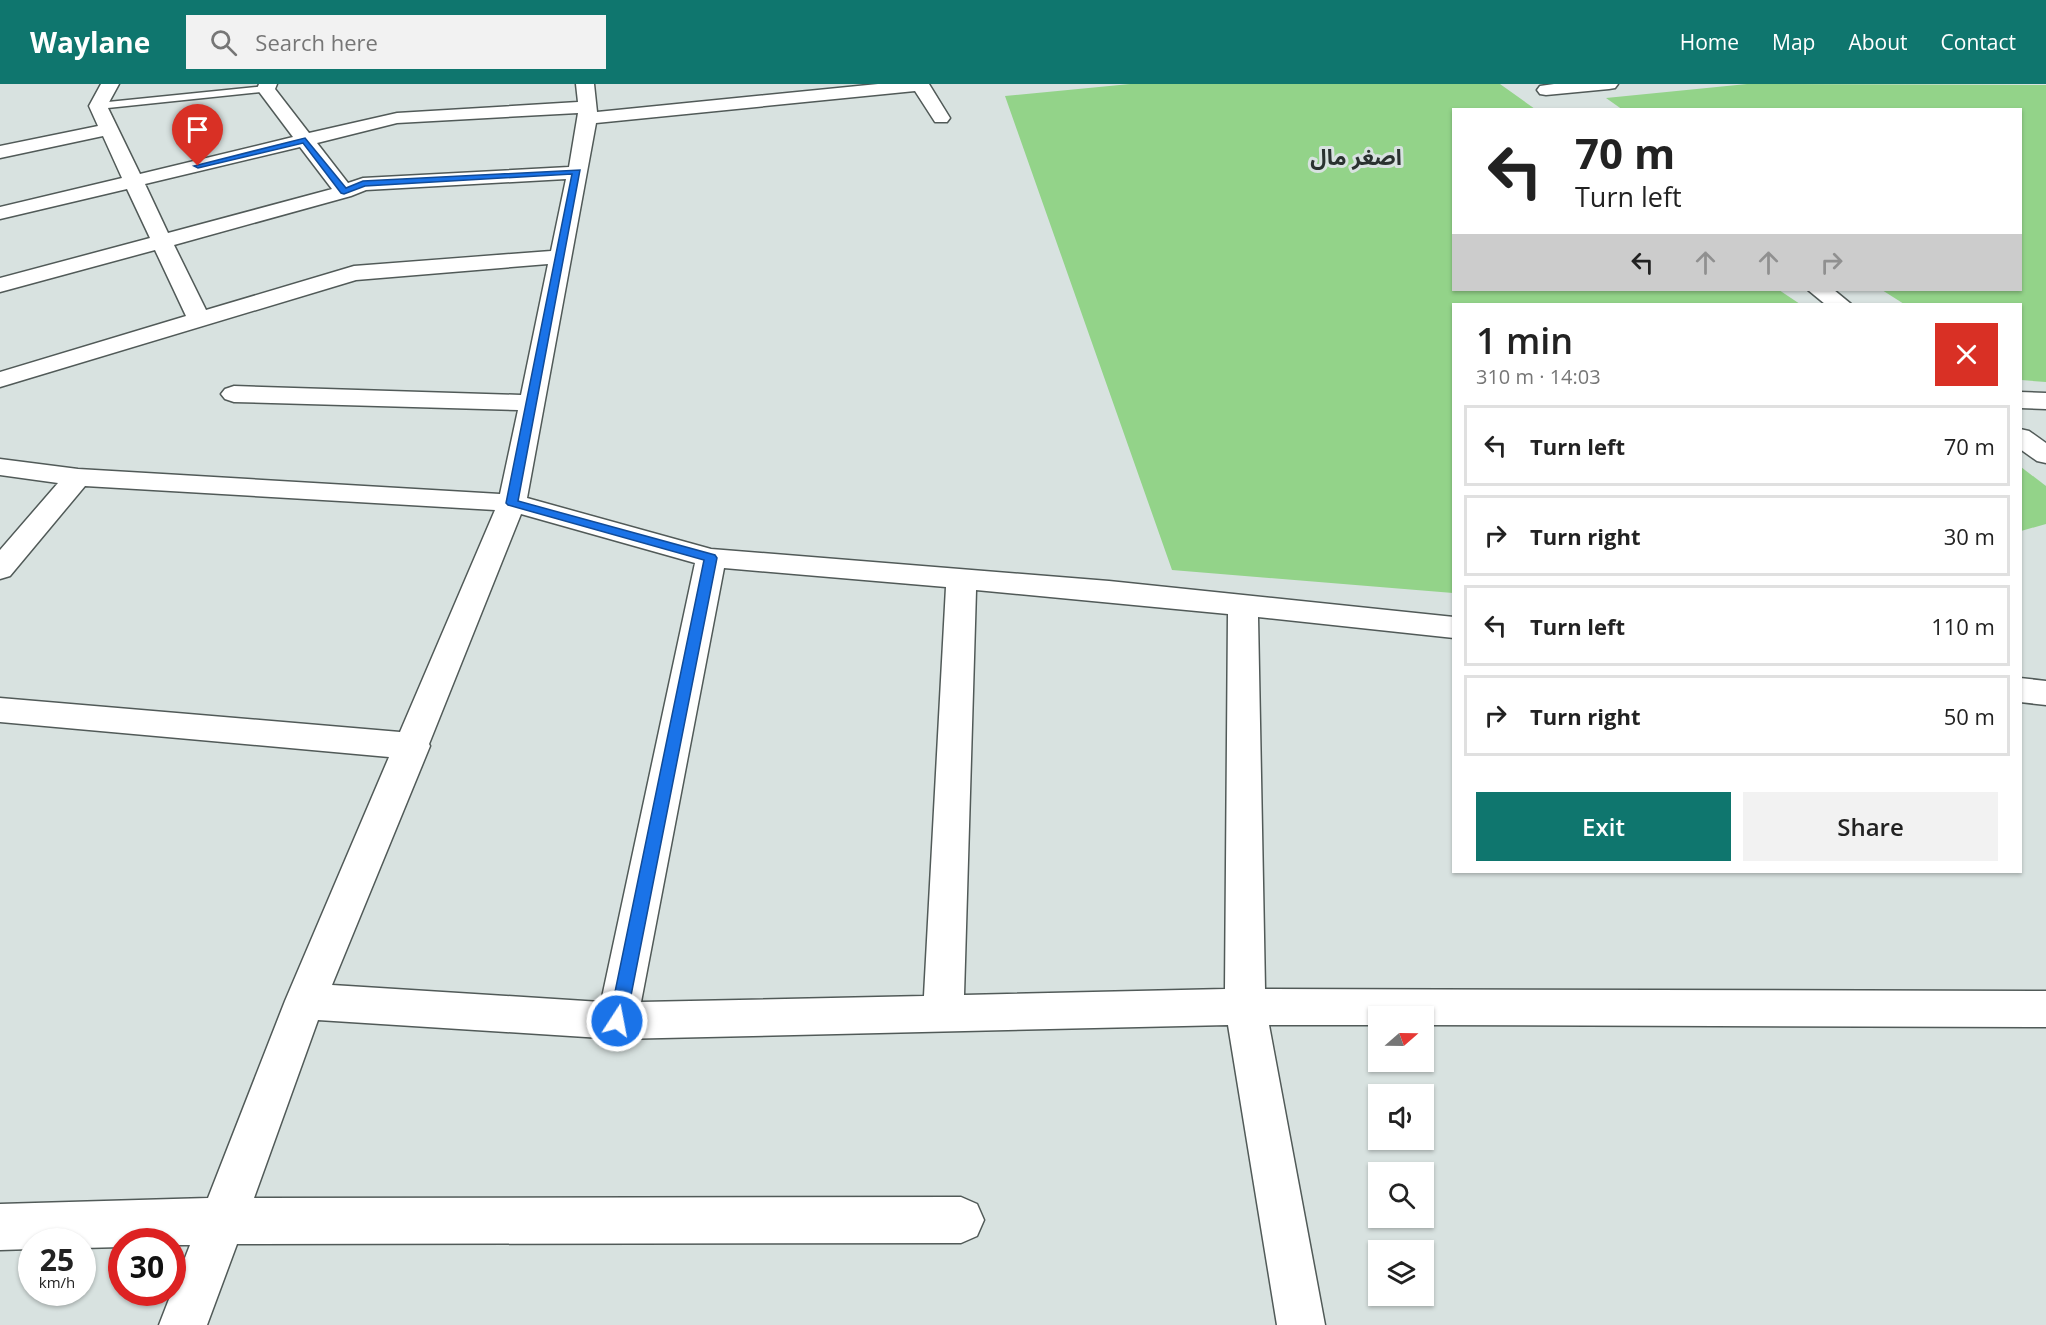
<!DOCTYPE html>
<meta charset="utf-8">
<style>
body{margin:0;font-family:"Open Sans","Noto Sans Arabic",sans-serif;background:#f2f2f2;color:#222;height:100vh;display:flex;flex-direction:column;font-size:22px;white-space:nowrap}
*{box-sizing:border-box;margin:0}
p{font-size:20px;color:#767676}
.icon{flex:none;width:33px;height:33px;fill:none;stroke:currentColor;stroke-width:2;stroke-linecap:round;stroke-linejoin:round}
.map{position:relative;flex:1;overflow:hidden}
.details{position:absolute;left:1452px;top:219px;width:570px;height:570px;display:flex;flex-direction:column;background:#fff;border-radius:0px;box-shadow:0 2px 4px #0004}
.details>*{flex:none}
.guide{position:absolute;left:1452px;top:24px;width:570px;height:183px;border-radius:0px;box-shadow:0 2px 4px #0004;background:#fff;color:#222;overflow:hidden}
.needle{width:39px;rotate:70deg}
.buttons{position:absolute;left:1368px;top:922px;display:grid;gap:12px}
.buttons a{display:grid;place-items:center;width:66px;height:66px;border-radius:0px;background:#fff;box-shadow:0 2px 4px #0004;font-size:30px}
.speed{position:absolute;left:18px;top:1144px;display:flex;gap:12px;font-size:30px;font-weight:700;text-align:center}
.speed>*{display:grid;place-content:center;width:78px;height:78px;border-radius:50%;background:#fff;box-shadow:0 2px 4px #0004;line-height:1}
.speed small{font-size:15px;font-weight:400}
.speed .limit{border:9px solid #d22;background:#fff;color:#111}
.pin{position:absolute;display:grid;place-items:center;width:51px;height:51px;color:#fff;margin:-62px -26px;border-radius:50% 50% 50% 0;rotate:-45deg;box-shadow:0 0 6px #0007}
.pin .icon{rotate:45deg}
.me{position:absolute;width:66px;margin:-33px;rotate:11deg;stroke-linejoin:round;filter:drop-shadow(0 0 4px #0008)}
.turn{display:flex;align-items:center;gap:21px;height:126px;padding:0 24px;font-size:27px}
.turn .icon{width:78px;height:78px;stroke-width:2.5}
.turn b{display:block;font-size:42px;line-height:51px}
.lanes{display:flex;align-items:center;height:57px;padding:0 24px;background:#0003;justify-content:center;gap:30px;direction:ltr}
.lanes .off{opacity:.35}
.round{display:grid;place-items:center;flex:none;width:63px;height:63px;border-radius:0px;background:#f2f2f2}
.headline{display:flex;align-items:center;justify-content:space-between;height:102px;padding:0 24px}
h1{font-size:36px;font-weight:600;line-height:45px}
.action{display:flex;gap:12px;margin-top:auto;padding:12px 24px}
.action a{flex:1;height:69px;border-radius:0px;background:#0f766e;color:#fff;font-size:24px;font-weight:600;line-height:69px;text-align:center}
.action a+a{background:#f2f2f2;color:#222}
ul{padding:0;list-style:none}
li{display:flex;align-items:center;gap:18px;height:81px;margin:0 12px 9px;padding:0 12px;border:3px solid #e0e0e0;border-radius:0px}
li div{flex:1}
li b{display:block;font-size:22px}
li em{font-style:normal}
header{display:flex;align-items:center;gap:36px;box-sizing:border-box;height:84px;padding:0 30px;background:#0f766e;color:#fff}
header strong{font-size:28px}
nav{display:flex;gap:33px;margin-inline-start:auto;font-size:21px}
.search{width:420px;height:54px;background:#f2f2f2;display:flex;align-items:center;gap:15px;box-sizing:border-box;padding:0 21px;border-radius:0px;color:#767676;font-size:22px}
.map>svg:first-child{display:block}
</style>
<header>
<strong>Waylane</strong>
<div class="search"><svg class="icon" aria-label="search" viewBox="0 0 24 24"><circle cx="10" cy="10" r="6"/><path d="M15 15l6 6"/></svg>Search here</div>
<nav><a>Home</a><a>Map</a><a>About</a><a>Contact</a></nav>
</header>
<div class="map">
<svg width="2046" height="1241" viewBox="0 0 2046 1241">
<rect width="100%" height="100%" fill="#d8e2e0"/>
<!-- green -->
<g fill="#93d389">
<polygon points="1130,0 1500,0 1535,25 1454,26 1454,206 1779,206 1800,220 1454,220 1453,509 1172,486 1005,12"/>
<polygon points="1747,0 2046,1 2046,298 2021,296 2020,220 1904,220 1882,206 2020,206 2020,26 1623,26 1606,14"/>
<polygon points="2021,383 2046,402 2046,440 2021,447"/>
</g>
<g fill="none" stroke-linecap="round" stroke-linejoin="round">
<!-- lane casing -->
<g stroke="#515a58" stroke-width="3">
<polygon id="lane" points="266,2 272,5 270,7 98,25 92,22 98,19"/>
</g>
<!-- street casing -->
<g stroke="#515a58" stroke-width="3">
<g id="street">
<path d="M101,0h18l-12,22 33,68 153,-37 -36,-48 2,-5h18l-2,5 34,44 88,-20 181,-11 -2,-18h18l3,28 281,-28h51l21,34 -3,4h-12l-20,-31 -319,32 -69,375 184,51 398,32 345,36v21l-196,-21 7,372 781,2v36l-622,-2v-8h-46v8h-109l56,300h-48l-49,-300 -611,14 -299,-19 -64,178 707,-1 16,7 7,16 -7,16 -16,7 -724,1 -30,81h-48l31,-80h-18v-3h-50v5l-40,1v-6h-50v7l-32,1v-46l208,-6 77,-197 104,-244 -389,-35v-24l400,34 95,-222 -410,-24 -75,90 -10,3v-29l58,-67 -58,-8v-16l78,10 422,25 18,-84 -284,-8 -9,-3 -4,-5 4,-5 9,-3 287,9 27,-131 -192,16 -356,107v-15l186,-56 -31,-66 -155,42v-14l150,-40 -23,-49 -127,30v-12l122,-29 -19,-42 -103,22v-12l98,-20 -9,-20zM578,29l-9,54 -206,11 -15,5 -31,-40 80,-20zM300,63l32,42 -164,44 -23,-49zM566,95l-15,72 -197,15 -148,44 -32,-65 177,-49 15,-6zM521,430l174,49 -94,439 -269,-17 98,-239 -1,-2zM724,484l222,19 -22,409 -283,6zM976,506l252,24 -3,375 -261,6z"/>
<polygon points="1554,0 1618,0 1615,4 1609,5 1546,11 1540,10 1537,6 1540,2"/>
<polygon points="1808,206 1834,206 1851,220 1825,220"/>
<polygon points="2020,308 2046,309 2046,325 2020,324"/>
<polygon points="2020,345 2029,347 2046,359 2046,379 2037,377 2020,365"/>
<polygon points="2020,594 2046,597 2046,621 2020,618"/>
</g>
</g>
<!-- lane -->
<use href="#lane" fill="#fff" fill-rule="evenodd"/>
<!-- street -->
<use href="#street" fill="#fff" fill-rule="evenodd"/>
</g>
<!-- route -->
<polygon fill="#1a73e8" stroke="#114b97" stroke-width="1.5" points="305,54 346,104 363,97 580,86 518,417 715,471 717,474 626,937 623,943 617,945 611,943 609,937 704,476 508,421 506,419 572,90 365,102 344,110 341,109 303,59 198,84 194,82"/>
<g text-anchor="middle" stroke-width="6" stroke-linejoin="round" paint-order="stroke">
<!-- far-district labels -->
<g font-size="22" font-weight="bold" fill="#2a3230" stroke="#d8e2e0">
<text x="1356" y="81">اصغر مال</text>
</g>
</g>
</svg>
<div class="buttons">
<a><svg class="needle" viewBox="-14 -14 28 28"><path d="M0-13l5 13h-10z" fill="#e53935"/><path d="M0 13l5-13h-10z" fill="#767676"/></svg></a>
<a><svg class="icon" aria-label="sound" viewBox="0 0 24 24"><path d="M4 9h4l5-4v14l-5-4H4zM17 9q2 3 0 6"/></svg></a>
<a><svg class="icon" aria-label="search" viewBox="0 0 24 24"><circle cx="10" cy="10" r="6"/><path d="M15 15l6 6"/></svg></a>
<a><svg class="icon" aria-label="layers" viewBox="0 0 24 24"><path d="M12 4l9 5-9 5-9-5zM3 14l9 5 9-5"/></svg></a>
</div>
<div class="speed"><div>25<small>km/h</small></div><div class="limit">30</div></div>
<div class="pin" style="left:198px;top:82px;background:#d93025"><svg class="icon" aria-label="arrive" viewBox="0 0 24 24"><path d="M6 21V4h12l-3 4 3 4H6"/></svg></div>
<svg class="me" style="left:617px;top:937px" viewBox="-20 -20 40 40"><circle r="17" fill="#1a73e8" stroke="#fff" stroke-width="3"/><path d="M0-11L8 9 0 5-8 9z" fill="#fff"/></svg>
<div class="guide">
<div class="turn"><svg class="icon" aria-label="left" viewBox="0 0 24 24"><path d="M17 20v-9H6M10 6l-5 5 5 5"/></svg><div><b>70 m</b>Turn left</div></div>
<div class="lanes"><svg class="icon" aria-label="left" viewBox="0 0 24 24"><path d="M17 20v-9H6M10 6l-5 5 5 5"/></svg><svg class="icon off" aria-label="ahead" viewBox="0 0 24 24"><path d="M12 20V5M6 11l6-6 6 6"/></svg><svg class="icon off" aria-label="ahead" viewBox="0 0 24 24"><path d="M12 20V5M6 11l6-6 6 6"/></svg><svg class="icon off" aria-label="right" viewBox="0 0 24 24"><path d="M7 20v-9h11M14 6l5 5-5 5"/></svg></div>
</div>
<section class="details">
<div class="headline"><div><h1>1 min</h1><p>310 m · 14:03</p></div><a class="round" style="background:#d93025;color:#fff"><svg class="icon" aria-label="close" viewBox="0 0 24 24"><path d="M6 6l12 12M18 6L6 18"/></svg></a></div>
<ul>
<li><svg class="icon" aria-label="left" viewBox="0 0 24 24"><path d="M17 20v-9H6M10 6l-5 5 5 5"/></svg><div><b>Turn left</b></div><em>70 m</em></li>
<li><svg class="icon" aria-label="right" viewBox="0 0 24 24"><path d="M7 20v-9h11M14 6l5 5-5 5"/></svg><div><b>Turn right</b></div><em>30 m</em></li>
<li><svg class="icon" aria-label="left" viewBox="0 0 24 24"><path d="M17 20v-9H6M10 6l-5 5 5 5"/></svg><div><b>Turn left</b></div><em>110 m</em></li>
<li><svg class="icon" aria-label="right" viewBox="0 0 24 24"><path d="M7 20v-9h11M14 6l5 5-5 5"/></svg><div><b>Turn right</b></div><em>50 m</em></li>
</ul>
<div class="action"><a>Exit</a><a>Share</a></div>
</section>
</div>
